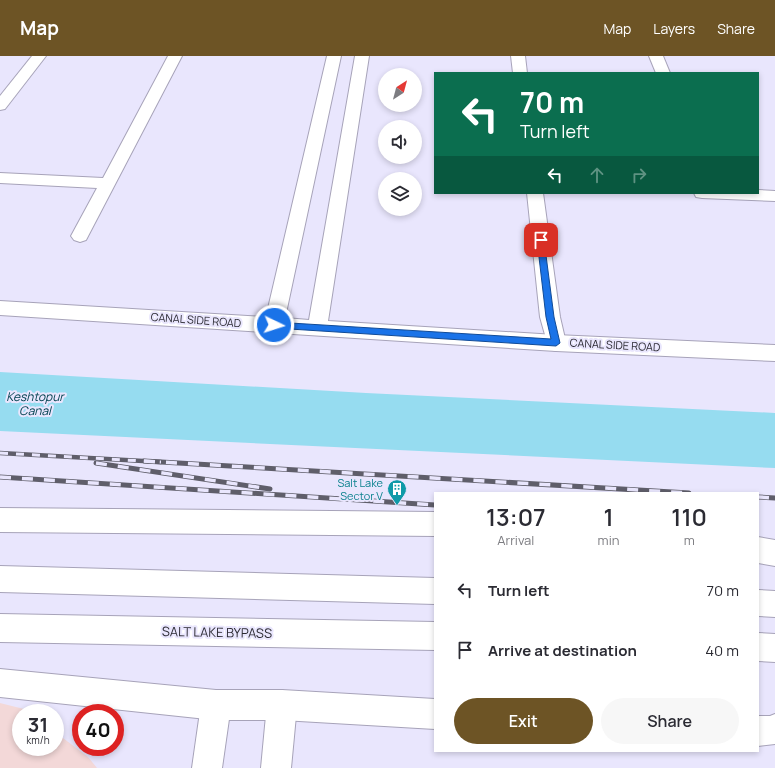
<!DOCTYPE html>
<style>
body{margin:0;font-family:Manrope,sans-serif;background:#f7f7f7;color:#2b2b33;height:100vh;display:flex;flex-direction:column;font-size:15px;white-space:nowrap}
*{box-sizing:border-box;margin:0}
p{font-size:13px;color:#7c7c81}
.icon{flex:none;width:22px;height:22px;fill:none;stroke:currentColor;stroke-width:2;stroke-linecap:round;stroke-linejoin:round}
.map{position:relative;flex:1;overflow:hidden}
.side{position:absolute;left:434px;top:436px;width:325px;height:260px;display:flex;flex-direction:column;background:#fff;border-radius:0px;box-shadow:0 2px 6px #0003}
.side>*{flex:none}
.hud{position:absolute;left:434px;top:16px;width:325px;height:122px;border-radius:0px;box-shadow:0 2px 6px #0003;background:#0b6e4f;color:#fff;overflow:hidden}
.needle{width:26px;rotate:36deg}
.controls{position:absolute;left:378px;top:12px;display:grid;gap:8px}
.controls a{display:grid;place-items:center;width:44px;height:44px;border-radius:50%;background:#fff;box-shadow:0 2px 6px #0003;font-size:20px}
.speed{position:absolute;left:12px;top:648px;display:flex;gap:8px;font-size:20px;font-weight:700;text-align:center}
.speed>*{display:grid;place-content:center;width:52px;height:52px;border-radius:50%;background:#fff;box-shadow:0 2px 6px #0003;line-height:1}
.speed small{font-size:10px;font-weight:400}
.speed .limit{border:6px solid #d22;background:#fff;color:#111}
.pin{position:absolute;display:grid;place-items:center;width:34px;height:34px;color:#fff;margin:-17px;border-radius:8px;box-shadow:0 2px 6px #0006}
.me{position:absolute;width:44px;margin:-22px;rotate:94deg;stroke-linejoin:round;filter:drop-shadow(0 0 3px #0008)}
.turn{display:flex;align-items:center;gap:14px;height:84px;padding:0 20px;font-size:18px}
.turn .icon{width:52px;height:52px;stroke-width:2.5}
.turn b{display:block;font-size:28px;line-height:34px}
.lanes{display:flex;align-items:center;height:38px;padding:0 20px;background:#0003;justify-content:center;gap:20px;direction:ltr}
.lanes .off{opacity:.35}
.eta{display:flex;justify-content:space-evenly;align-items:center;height:68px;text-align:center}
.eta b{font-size:24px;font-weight:600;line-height:28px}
.primary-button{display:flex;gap:8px;margin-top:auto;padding:8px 20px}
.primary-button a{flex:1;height:46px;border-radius:24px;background:#6d5425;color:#fff;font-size:16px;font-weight:600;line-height:46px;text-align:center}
.primary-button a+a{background:#f7f7f7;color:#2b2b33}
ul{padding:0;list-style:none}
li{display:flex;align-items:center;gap:12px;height:60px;padding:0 20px}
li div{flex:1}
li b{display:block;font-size:15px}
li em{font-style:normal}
header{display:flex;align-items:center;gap:24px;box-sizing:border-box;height:56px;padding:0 20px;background:#6d5425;color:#fff}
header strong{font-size:19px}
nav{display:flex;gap:22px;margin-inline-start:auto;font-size:14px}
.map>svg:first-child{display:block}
</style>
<header>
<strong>Map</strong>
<nav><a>Map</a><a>Layers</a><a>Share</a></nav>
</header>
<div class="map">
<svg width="775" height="712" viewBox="0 0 775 712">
<rect width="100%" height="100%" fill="#e9e6fd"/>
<!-- commercial -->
<polygon fill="#f3d8d8" points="0,647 24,653 29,657 21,657 21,691 55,691 55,676 88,701 97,712 0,712"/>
<!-- water -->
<polygon fill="#96dcf0" points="0,316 366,337 775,357 775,412 0,375"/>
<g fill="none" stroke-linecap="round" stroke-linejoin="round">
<!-- minor casing -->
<g stroke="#a7a3b9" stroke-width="2">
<g id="minor">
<polygon points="32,0 46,0 5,53 0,54 0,40"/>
<polygon points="168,0 182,0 86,184 80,186 74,184 71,180 97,132 0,127 0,117 103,122"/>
<polygon points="511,0 525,0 527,17 513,17"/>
<polygon points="649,0 663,0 670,17 656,17"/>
<polygon points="758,134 775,135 775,145 702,142 696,141 694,137 758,137"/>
<polygon points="527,137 543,137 560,261 566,287 563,293 556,295 549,293 540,261"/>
</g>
</g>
<!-- tertiary casing -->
<g stroke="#a7a3b9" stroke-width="2">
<g id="tertiary">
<polygon points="327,0 341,0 285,262 309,264 355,0 369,0 328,265 556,279 775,289 775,305 556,295 0,259 0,245 266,261"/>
<polygon points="216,634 226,639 231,649 222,712 192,712 201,649 206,639"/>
<polygon points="282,634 292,639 297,649 291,712 261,712 267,649 272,639"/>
</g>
</g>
<!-- primary casing -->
<g stroke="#a7a3b9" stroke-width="2">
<g id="primary">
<polygon points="0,452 435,456 435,480 0,476"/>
<polygon points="758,481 775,484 775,510 758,507"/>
<polygon points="0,510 435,522 435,548 0,536"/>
<polygon points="758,534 775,535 775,561 758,560"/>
<polygon points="0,558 435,566 435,594 0,586"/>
<polygon points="758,577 775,578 775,606 758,605"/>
<polygon points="0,613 216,634 282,634 435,643 435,673 282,664 216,664 0,641"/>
<polygon points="775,658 775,688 758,690 758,660 770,660"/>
</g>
</g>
<!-- minor -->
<use href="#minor" fill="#fff" fill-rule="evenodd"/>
<!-- tertiary -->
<use href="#tertiary" fill="#fff" fill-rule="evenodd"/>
<!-- primary -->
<use href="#primary" fill="#fff" fill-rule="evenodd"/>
<!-- rail-far1 casing -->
<g stroke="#5f5e6a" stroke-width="4.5">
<polyline id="rail-far1" points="0,397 161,406"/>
</g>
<!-- rail casing -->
<g stroke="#5f5e6a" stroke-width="5">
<g id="rail">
<polyline points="144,405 689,437"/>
<polyline points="96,407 270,433"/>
<polyline points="0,421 435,449"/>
<polyline points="758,441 775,442"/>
</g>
</g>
<!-- rail-far1 -->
<use href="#rail-far1" stroke="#e9e6fd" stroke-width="3" stroke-dasharray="8" stroke-linecap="butt"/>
<!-- rail -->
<use href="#rail" stroke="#e9e6fd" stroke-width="3.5" stroke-dasharray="11" stroke-linecap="butt"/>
</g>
<!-- route -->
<polygon fill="#1a73e8" stroke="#114b97" points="541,181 544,184 554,261 560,287 556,290 274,272 270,269 274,266 551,283 546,261 537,184"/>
<!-- icons -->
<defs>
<g id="building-pin" transform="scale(1)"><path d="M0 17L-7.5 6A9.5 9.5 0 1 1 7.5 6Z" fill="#0f9aa8" stroke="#e9e6fd"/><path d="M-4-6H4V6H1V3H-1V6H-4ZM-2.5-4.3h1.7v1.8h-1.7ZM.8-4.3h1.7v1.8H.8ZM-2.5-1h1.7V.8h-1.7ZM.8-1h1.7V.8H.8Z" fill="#fff"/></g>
</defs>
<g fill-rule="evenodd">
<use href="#building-pin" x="397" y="433"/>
</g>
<g text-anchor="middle" stroke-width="4" stroke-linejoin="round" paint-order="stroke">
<!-- street labels -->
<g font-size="11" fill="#2c2b33" stroke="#e9e6fd">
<text transform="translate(196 264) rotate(4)" y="4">CANAL SIDE ROAD</text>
<text transform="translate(615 289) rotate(3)" y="4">CANAL SIDE ROAD</text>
</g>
<!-- culture labels -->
<g font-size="11" fill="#0d838f" stroke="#e9e6fd" text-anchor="end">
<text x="383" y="431">Salt Lake<tspan x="383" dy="13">Sector V</tspan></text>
</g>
<!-- water labels -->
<g font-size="12" font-style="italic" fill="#00414f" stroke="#e9e6fd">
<text x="35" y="345">Keshtopur<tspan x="35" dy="14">Canal</tspan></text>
</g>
<!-- near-street labels -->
<g font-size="13" fill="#2c2b33" stroke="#e9e6fd">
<text transform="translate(217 576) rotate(1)" y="5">SALT LAKE BYPASS</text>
</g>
</g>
</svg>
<div class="controls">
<a><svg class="needle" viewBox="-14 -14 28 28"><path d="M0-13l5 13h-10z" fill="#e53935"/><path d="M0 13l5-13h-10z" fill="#7c7c81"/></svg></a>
<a><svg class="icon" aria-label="sound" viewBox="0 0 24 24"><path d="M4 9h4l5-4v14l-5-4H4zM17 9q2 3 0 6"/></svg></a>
<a><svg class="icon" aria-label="layers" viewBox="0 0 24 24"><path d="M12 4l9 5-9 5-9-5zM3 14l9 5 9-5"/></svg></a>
</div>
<div class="speed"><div>31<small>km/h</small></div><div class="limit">40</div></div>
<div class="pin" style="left:541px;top:184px;background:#d93025"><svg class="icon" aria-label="arrive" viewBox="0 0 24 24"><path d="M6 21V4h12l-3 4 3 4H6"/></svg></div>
<svg class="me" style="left:274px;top:269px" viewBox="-20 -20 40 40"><circle r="17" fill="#1a73e8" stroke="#fff" stroke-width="3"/><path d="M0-11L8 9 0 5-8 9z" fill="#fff"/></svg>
<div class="hud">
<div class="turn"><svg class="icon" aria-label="left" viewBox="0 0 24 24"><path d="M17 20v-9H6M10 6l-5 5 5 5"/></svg><div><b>70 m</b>Turn left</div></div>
<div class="lanes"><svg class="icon" aria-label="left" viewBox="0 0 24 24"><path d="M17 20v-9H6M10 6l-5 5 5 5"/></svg><svg class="icon off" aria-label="ahead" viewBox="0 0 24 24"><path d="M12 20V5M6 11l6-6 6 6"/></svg><svg class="icon off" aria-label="right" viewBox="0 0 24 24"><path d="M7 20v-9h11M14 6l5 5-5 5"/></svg></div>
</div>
<section class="side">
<div class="eta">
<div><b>13:07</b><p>Arrival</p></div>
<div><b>1</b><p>min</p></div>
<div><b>110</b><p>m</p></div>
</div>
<ul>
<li><svg class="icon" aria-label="left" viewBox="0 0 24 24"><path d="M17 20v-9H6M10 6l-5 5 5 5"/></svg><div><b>Turn left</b></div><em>70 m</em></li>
<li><svg class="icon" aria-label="arrive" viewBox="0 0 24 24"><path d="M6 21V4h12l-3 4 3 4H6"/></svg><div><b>Arrive at destination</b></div><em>40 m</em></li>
</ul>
<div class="primary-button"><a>Exit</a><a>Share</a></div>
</section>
</div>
